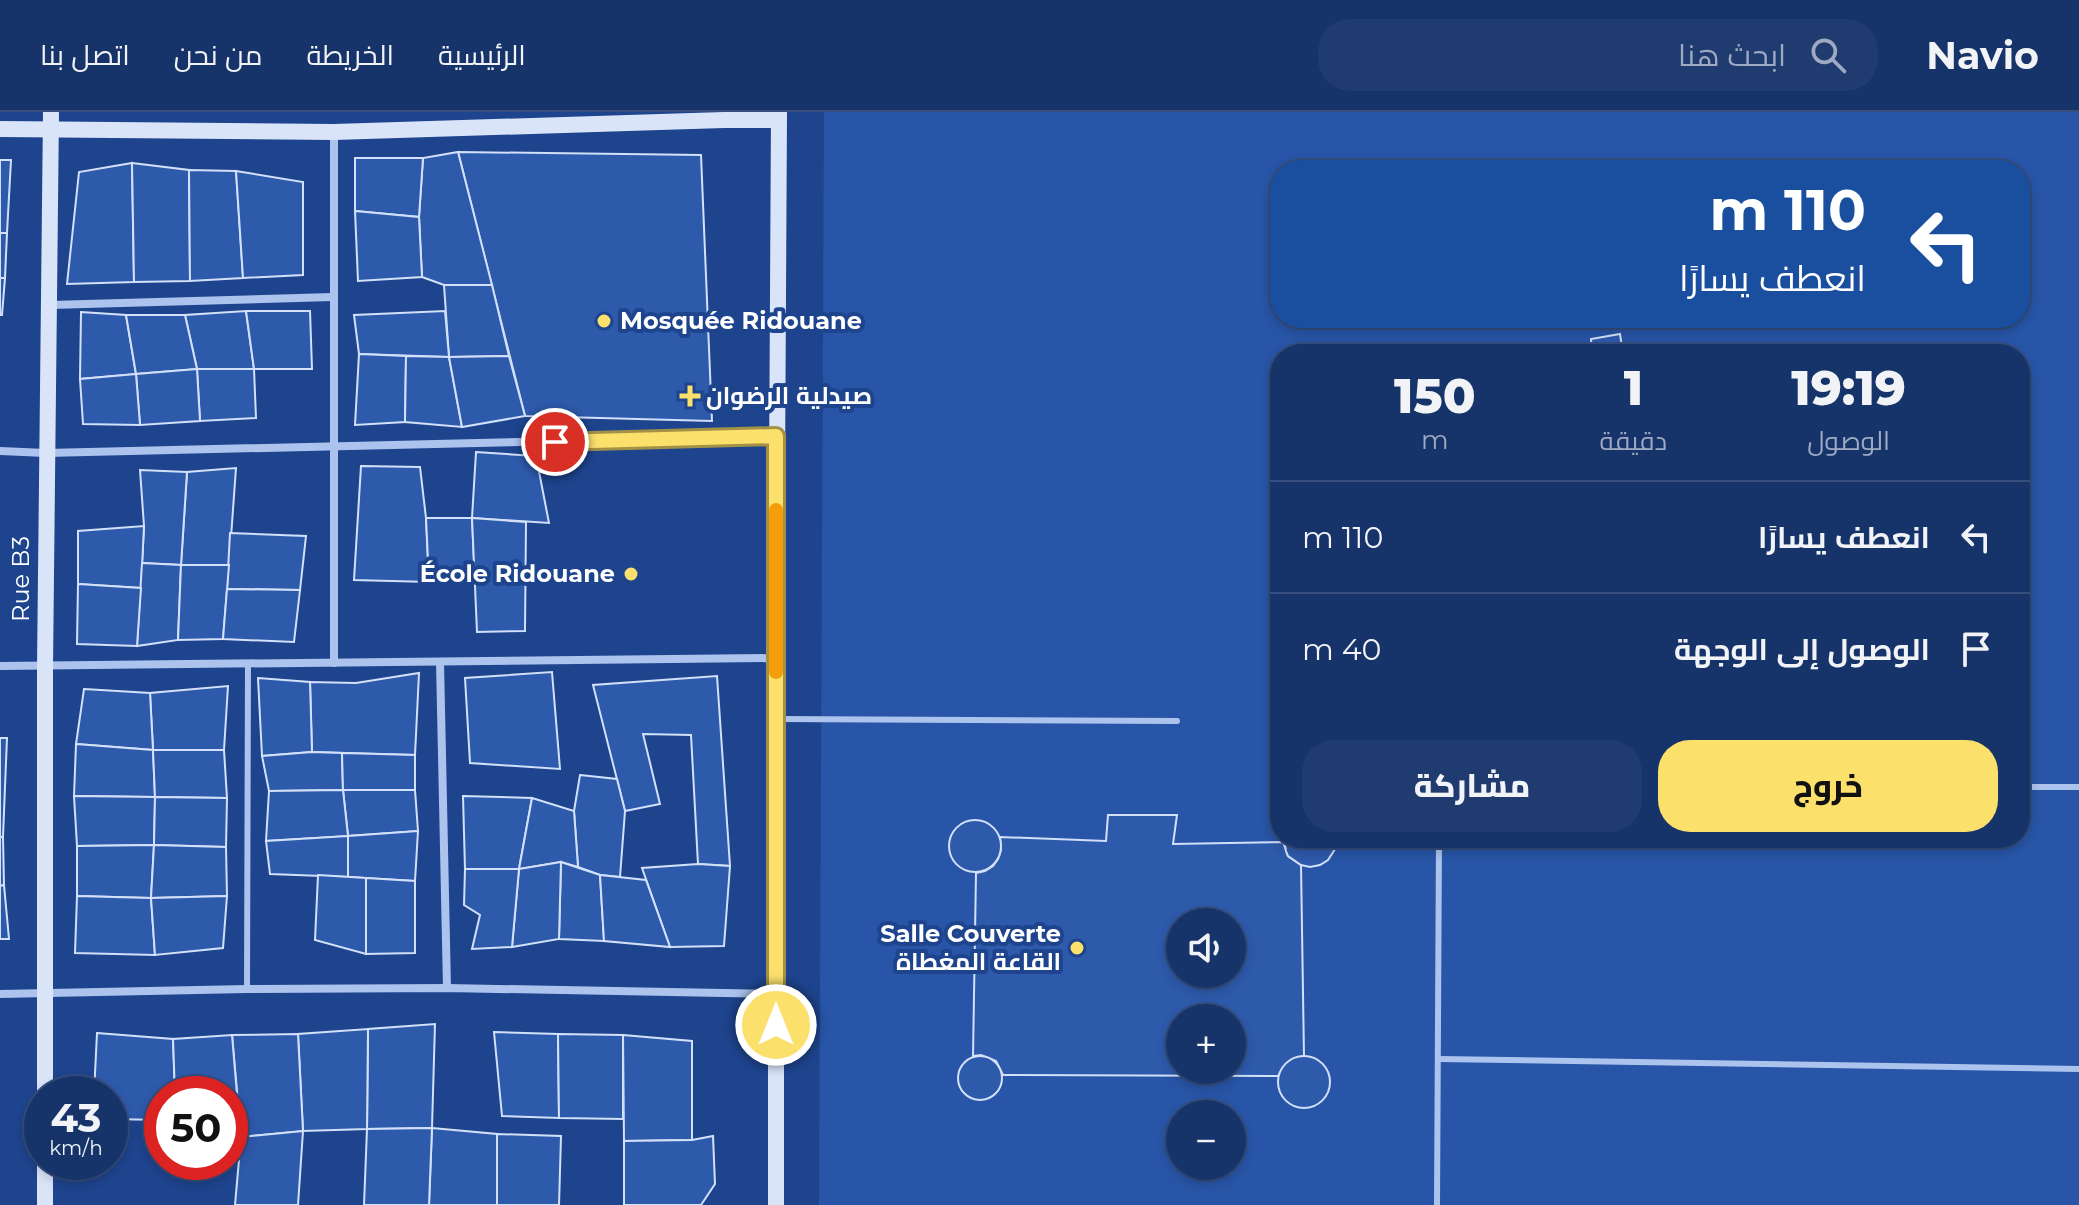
<!DOCTYPE html>
<html lang="ar">
<meta charset="utf-8">
<style>
body{margin:0;font-family:Montserrat,Cairo,sans-serif;background:#1f3b70;color:#f1f3f6;direction:rtl;height:100vh;display:flex;flex-direction:column;font-size:30px;white-space:nowrap}
*{box-sizing:border-box;margin:0}
p{font-size:26px;color:#9eaac1}
.icon{flex:none;width:44px;height:44px;fill:none;stroke:currentColor;stroke-width:2;stroke-linecap:round;stroke-linejoin:round}
.map{position:relative;flex:1;overflow:hidden;direction:ltr}
.details{position:absolute;left:1270px;top:232px;width:760px;height:504px;display:flex;flex-direction:column;background:#16336a;border-radius:32px;box-shadow:0 4px 12px #0003,0 0 0 2px #354e7e;direction:rtl}
.details>*{flex:none}
.hud{position:absolute;left:1270px;top:48px;width:760px;height:168px;border-radius:32px;box-shadow:0 4px 12px #0003,0 0 0 2px #354e7e;direction:rtl;background:#1a4fa0;color:#fff;overflow:hidden}
.fabs{position:absolute;left:1166px;top:796px;display:grid;gap:16px}
.fabs a{display:grid;place-items:center;width:80px;height:80px;border-radius:50%;background:#16336a;box-shadow:0 4px 12px #0003,0 0 0 2px #354e7e;font-size:40px}
.speed{position:absolute;left:24px;top:964px;display:flex;gap:16px;font-size:40px;font-weight:700;text-align:center}
.speed>*{display:grid;place-content:center;width:104px;height:104px;border-radius:50%;background:#16336a;box-shadow:0 4px 12px #0003,0 0 0 2px #354e7e;line-height:1}
.speed small{font-size:20px;font-weight:400}
.speed .limit{border:12px solid #d22;background:#fff;color:#111}
.pin{position:absolute;display:grid;place-items:center;width:68px;height:68px;color:#fff;margin:-34px;border:4px solid #fff;border-radius:50%;box-shadow:0 2px 8px #0007}
.me{position:absolute;width:88px;margin:-44px;rotate:0deg;stroke-linejoin:round;filter:drop-shadow(0 0 6px #0008)}
.turn{display:flex;align-items:center;gap:28px;height:168px;padding:0 32px;font-size:36px}
.turn .icon{width:104px;height:104px;stroke-width:2.5}
.turn b{display:block;font-size:56px;line-height:68px}
.eta{display:flex;justify-content:space-evenly;align-items:center;height:136px;text-align:center}
.eta b{font-size:48px;font-weight:800;line-height:56px}
.button{display:flex;gap:16px;margin-top:auto;padding:16px 32px}
.button a{flex:1;height:92px;border-radius:32px;background:#fbe06c;color:#111;font-size:32px;font-weight:800;line-height:92px;text-align:center}
.button a+a{background:#1f3b70;color:#f1f3f6}
ul{padding:0;list-style:none}
li{display:flex;align-items:center;gap:24px;height:112px;padding:0 32px;border-top:2px solid #354e7e}
li div{flex:1}
li b{display:block;font-size:30px}
li em{font-style:normal}
header{display:flex;align-items:center;gap:48px;box-sizing:border-box;height:112px;padding:0 40px;background:#16336a;border-bottom:2px solid #354e7e}
header strong{font-size:38px}
nav{display:flex;gap:44px;margin-inline-start:auto;font-size:28px}
.search{width:560px;height:72px;background:#1f3b70;display:flex;align-items:center;gap:20px;box-sizing:border-box;padding:0 28px;border-radius:32px;color:#9eaac1;font-size:30px}
.map>svg:first-child{display:block}
</style>
<header>
<strong>Navio</strong>
<div class="search"><svg class="icon" aria-label="search" viewBox="0 0 24 24"><circle cx="10" cy="10" r="6"/><path d="M15 15l6 6"/></svg>ابحث هنا</div>
<nav><a>الرئيسية</a><a>الخريطة</a><a>من نحن</a><a>اتصل بنا</a></nav>
</header>
<div class="map">
<svg width="2079" height="1093" viewBox="0 0 2079 1093">
<rect width="100%" height="100%" fill="#1e448e"/>
<!-- green -->
<path fill="#2855a7" fill-rule="evenodd" d="M824,0h1255v1093h-1260zM1280,58h740v148h-740zM1280,242h740v484h-740zM1180,810h52v52h-52zM1180,906h52v52h-52zM1180,1002h52v52h-52z"/>
<!-- building -->
<g fill="#2e5aac" stroke="#d2e0f9" stroke-width="2" fill-rule="evenodd">
<polygon points="458,40 701,43 712,309 525,304"/>
<polygon points="458,40 492,173 444,173 422,165 419,105 423,46"/>
<polygon points="355,46 423,46 419,105 355,99"/>
<polygon points="0,48 11,48 7,121 0,121"/>
<polygon points="132,51 134,170 67,172 79,60"/>
<polygon points="132,51 189,58 190,169 134,170"/>
<polygon points="189,58 236,59 243,166 190,169"/>
<polygon points="236,59 303,70 303,163 243,166"/>
<polygon points="355,99 419,105 422,165 358,169"/>
<polygon points="0,121 7,121 5,166 0,166"/>
<polygon points="0,166 5,166 2,203 0,203"/>
<polygon points="444,173 492,173 509,244 449,245"/>
<polygon points="246,199 254,257 197,257 185,203"/>
<polygon points="246,199 310,199 312,257 254,257"/>
<polygon points="445,199 449,245 359,242 354,203"/>
<polygon points="81,200 126,203 136,262 80,267"/>
<polygon points="126,203 185,203 197,257 136,262"/>
<polygon points="1620,222 1623,242 1592,242 1591,227"/>
<polygon points="359,242 406,244 405,310 355,313"/>
<polygon points="406,244 449,245 462,315 405,310"/>
<polygon points="509,244 525,304 462,315 449,245"/>
<polygon points="197,257 254,257 256,306 200,309"/>
<polygon points="197,257 200,309 140,313 136,262"/>
<polygon points="136,262 140,313 83,312 80,267"/>
<polygon points="476,340 536,344 549,411 472,406"/>
<polygon points="361,354 420,355 426,406 429,470 354,468"/>
<polygon points="236,356 229,453 181,453 187,360"/>
<polygon points="140,358 187,360 181,453 142,451 144,414"/>
<polygon points="426,406 472,406 475,471 429,470"/>
<polygon points="472,406 526,410 525,519 477,520"/>
<polygon points="144,414 141,476 78,472 78,419"/>
<polygon points="230,421 306,424 300,478 227,477"/>
<polygon points="142,451 181,453 178,528 137,534"/>
<polygon points="181,453 229,453 223,527 178,528"/>
<polygon points="78,472 141,476 137,534 77,532"/>
<polygon points="227,477 300,478 294,530 223,527"/>
<polygon points="552,560 560,657 470,651 465,566"/>
<polygon points="419,561 415,643 312,640 310,570 356,571"/>
<polygon points="717,564 730,754 698,752 691,623 643,622 660,692 625,699 593,573"/>
<polygon points="258,566 310,570 312,640 262,644"/>
<polygon points="228,574 224,638 153,638 150,581"/>
<polygon points="84,577 150,581 153,638 76,632"/>
<polygon points="0,626 7,626 3,725 0,725"/>
<polygon points="76,632 153,638 155,685 74,684"/>
<polygon points="153,638 224,638 227,686 155,685"/>
<polygon points="312,640 342,641 343,678 269,679 262,644"/>
<polygon points="342,641 415,643 415,678 343,678"/>
<polygon points="580,663 617,667 625,699 620,765 600,763 578,755 574,699"/>
<polygon points="343,678 415,678 418,719 348,724"/>
<polygon points="343,678 348,724 266,729 269,679"/>
<polygon points="74,684 155,685 154,733 77,734"/>
<polygon points="463,684 532,686 519,757 465,757"/>
<polygon points="155,685 227,686 226,735 154,733"/>
<polygon points="532,686 574,699 578,755 561,750 519,757"/>
<path d="M1108,703h69l-4,29 110,-2 5,14 13,9 3,191 -16,6 -10,14 -275,-1 -7,-14 -15,-6 -8,1 3,-183 9,-2 8,-5 5,-7 3,-9 -1,-13 106,4zM1180,810h52v52h-52zM1180,906h52v52h-52z"/>
<circle cx="975" cy="734" r="26"/>
<polygon points="418,719 415,769 348,765 348,724"/>
<polygon points="348,724 348,765 270,762 266,729"/>
<polygon points="0,725 3,725 4,773 0,774"/>
<polygon points="1284,726 1337,726 1337,734 1328,748 1320,753 1310,755 1301,753 1288,744 1286,739"/>
<polygon points="154,733 151,786 77,784 77,734"/>
<polygon points="154,733 226,735 227,784 151,786"/>
<polygon points="561,750 600,763 604,829 559,827"/>
<polygon points="561,750 559,827 512,835 519,757"/>
<polygon points="698,752 730,754 724,834 670,835 642,756"/>
<polygon points="465,757 519,757 512,835 472,837 480,803 464,793"/>
<polygon points="318,763 366,766 366,842 315,828"/>
<polygon points="600,763 646,768 670,835 604,829"/>
<polygon points="366,766 415,769 415,841 366,842"/>
<polygon points="4,773 9,827 0,827 0,774"/>
<polygon points="77,784 151,786 155,843 75,841"/>
<polygon points="227,784 223,836 155,843 151,786"/>
<polygon points="435,912 432,1016 367,1017 368,917"/>
<polygon points="368,917 367,1017 303,1019 298,922"/>
<polygon points="494,920 558,922 559,1006 502,1004"/>
<polygon points="97,921 173,927 175,982 162,982 162,1008 110,1007 110,982 94,982"/>
<polygon points="298,922 303,1019 241,1025 232,923"/>
<polygon points="558,922 623,923 623,1007 559,1006"/>
<polygon points="232,923 240,1018 230,1017 230,982 175,982 173,927"/>
<polygon points="623,923 692,929 692,1028 624,1029"/>
<circle cx="980" cy="966" r="22"/>
<circle cx="1304" cy="970" r="26"/>
<polygon points="432,1016 497,1022 497,1093 429,1093"/>
<polygon points="432,1016 429,1093 364,1093 367,1017"/>
<polygon points="303,1019 298,1093 235,1093 241,1025"/>
<polygon points="497,1022 561,1024 559,1093 497,1093"/>
<polygon points="713,1024 715,1072 701,1093 624,1093 624,1029 692,1028"/>
</g>
<g fill="none" stroke-linecap="round" stroke-linejoin="round">
<!-- lane -->
<g stroke="#acc3ed" stroke-width="6">
<polyline points="776,607 1177,609"/>
<polyline points="2020,675 2079,675"/>
<polyline points="247,877 248,552"/>
<polyline points="1438,947 2079,957"/>
<polyline points="1437,1093 1439,726"/>
</g>
<!-- street -->
<g stroke="#acc3ed" stroke-width="8">
<polyline points="334,20 334,551"/>
<polyline points="50,193 333,185"/>
<polyline points="0,339 46,341 776,324"/>
<polyline points="440,550 447,876"/>
<polyline points="0,554 776,546"/>
<polyline points="0,882 247,877 447,876 776,882"/>
</g>
<!-- secondary -->
<g stroke="#d9e4f9" stroke-width="16">
<polyline points="0,17 334,20 724,8 779,8"/>
<polyline points="45,982 45,555 51,0"/>
<polyline points="45,1050 45,1093"/>
<polyline points="776,1093 776,546 779,0"/>
</g>
</g>
<g fill="none" stroke-linecap="round" stroke-linejoin="round">
<!-- route casing -->
<g stroke="#a39246" stroke-width="20">
<polyline id="route" points="555,330 776,324 776,913"/>
</g>
<!-- route -->
<use href="#route" stroke="#fbe06c" stroke-width="14"/>
<!-- slow -->
<polyline stroke="#f59e0b" stroke-width="14" points="776,560 776,398"/>
</g>
<!-- markers -->
<g fill="#fbe06c" stroke="#1e448e" stroke-width="3">
<circle cx="604" cy="209" r="8"/>
<path d="M686 272h8v8h8v8h-8v8h-8v-8h-8v-8h8z"/>
<circle cx="631" cy="462" r="8"/>
<circle cx="1077" cy="836" r="8"/>
</g>
<g text-anchor="middle" stroke-width="8" stroke-linejoin="round" paint-order="stroke">
<!-- poi labels -->
<g font-size="24" font-weight="bold" fill="#fff" stroke="#1e448e" text-anchor="start">
<text x="620" y="217">Mosquée Ridouane</text>
<text x="706" y="292">صيدلية الرضوان</text>
<text x="615" y="470" text-anchor="end">École Ridouane</text>
<text x="1061" y="830" text-anchor="end">Salle Couverte<tspan x="1061" dy="28">القاعة المغطاة</tspan></text>
</g>
<!-- street labels -->
<g font-size="24" fill="#fff" stroke="#1e448e">
<text transform="translate(21 467) rotate(-90)" y="8">Rue B3</text>
</g>
</g>
</svg>
<div class="fabs">
<a><svg class="icon" aria-label="sound" viewBox="0 0 24 24"><path d="M4 9h4l5-4v14l-5-4H4zM17 9q2 3 0 6"/></svg></a>
<a>+</a>
<a>−</a>
</div>
<div class="speed"><div>43<small>km/h</small></div><div class="limit">50</div></div>
<div class="pin" style="left:555px;top:330px;background:#d93025"><svg class="icon" aria-label="arrive" viewBox="0 0 24 24"><path d="M6 21V4h12l-3 4 3 4H6"/></svg></div>
<svg class="me" style="left:776px;top:913px" viewBox="-20 -20 40 40"><circle r="17" fill="#fbe06c" stroke="#fff" stroke-width="3"/><path d="M0-11L8 9 0 5-8 9z" fill="#fff"/></svg>
<div class="hud">
<div class="turn"><svg class="icon" aria-label="left" viewBox="0 0 24 24"><path d="M17 20v-9H6M10 6l-5 5 5 5"/></svg><div><b>110 m</b>انعطف يسارًا</div></div>
</div>
<section class="details">
<div class="eta">
<div><b>19:19</b><p>الوصول</p></div>
<div><b>1</b><p>دقيقة</p></div>
<div><b>150</b><p>m</p></div>
</div>
<ul>
<li><svg class="icon" aria-label="left" viewBox="0 0 24 24"><path d="M17 20v-9H6M10 6l-5 5 5 5"/></svg><div><b>انعطف يسارًا</b></div><em>110 m</em></li>
<li><svg class="icon" aria-label="arrive" viewBox="0 0 24 24"><path d="M6 21V4h12l-3 4 3 4H6"/></svg><div><b>الوصول إلى الوجهة</b></div><em>40 m</em></li>
</ul>
<div class="button"><a>خروج</a><a>مشاركة</a></div>
</section>
</div>
